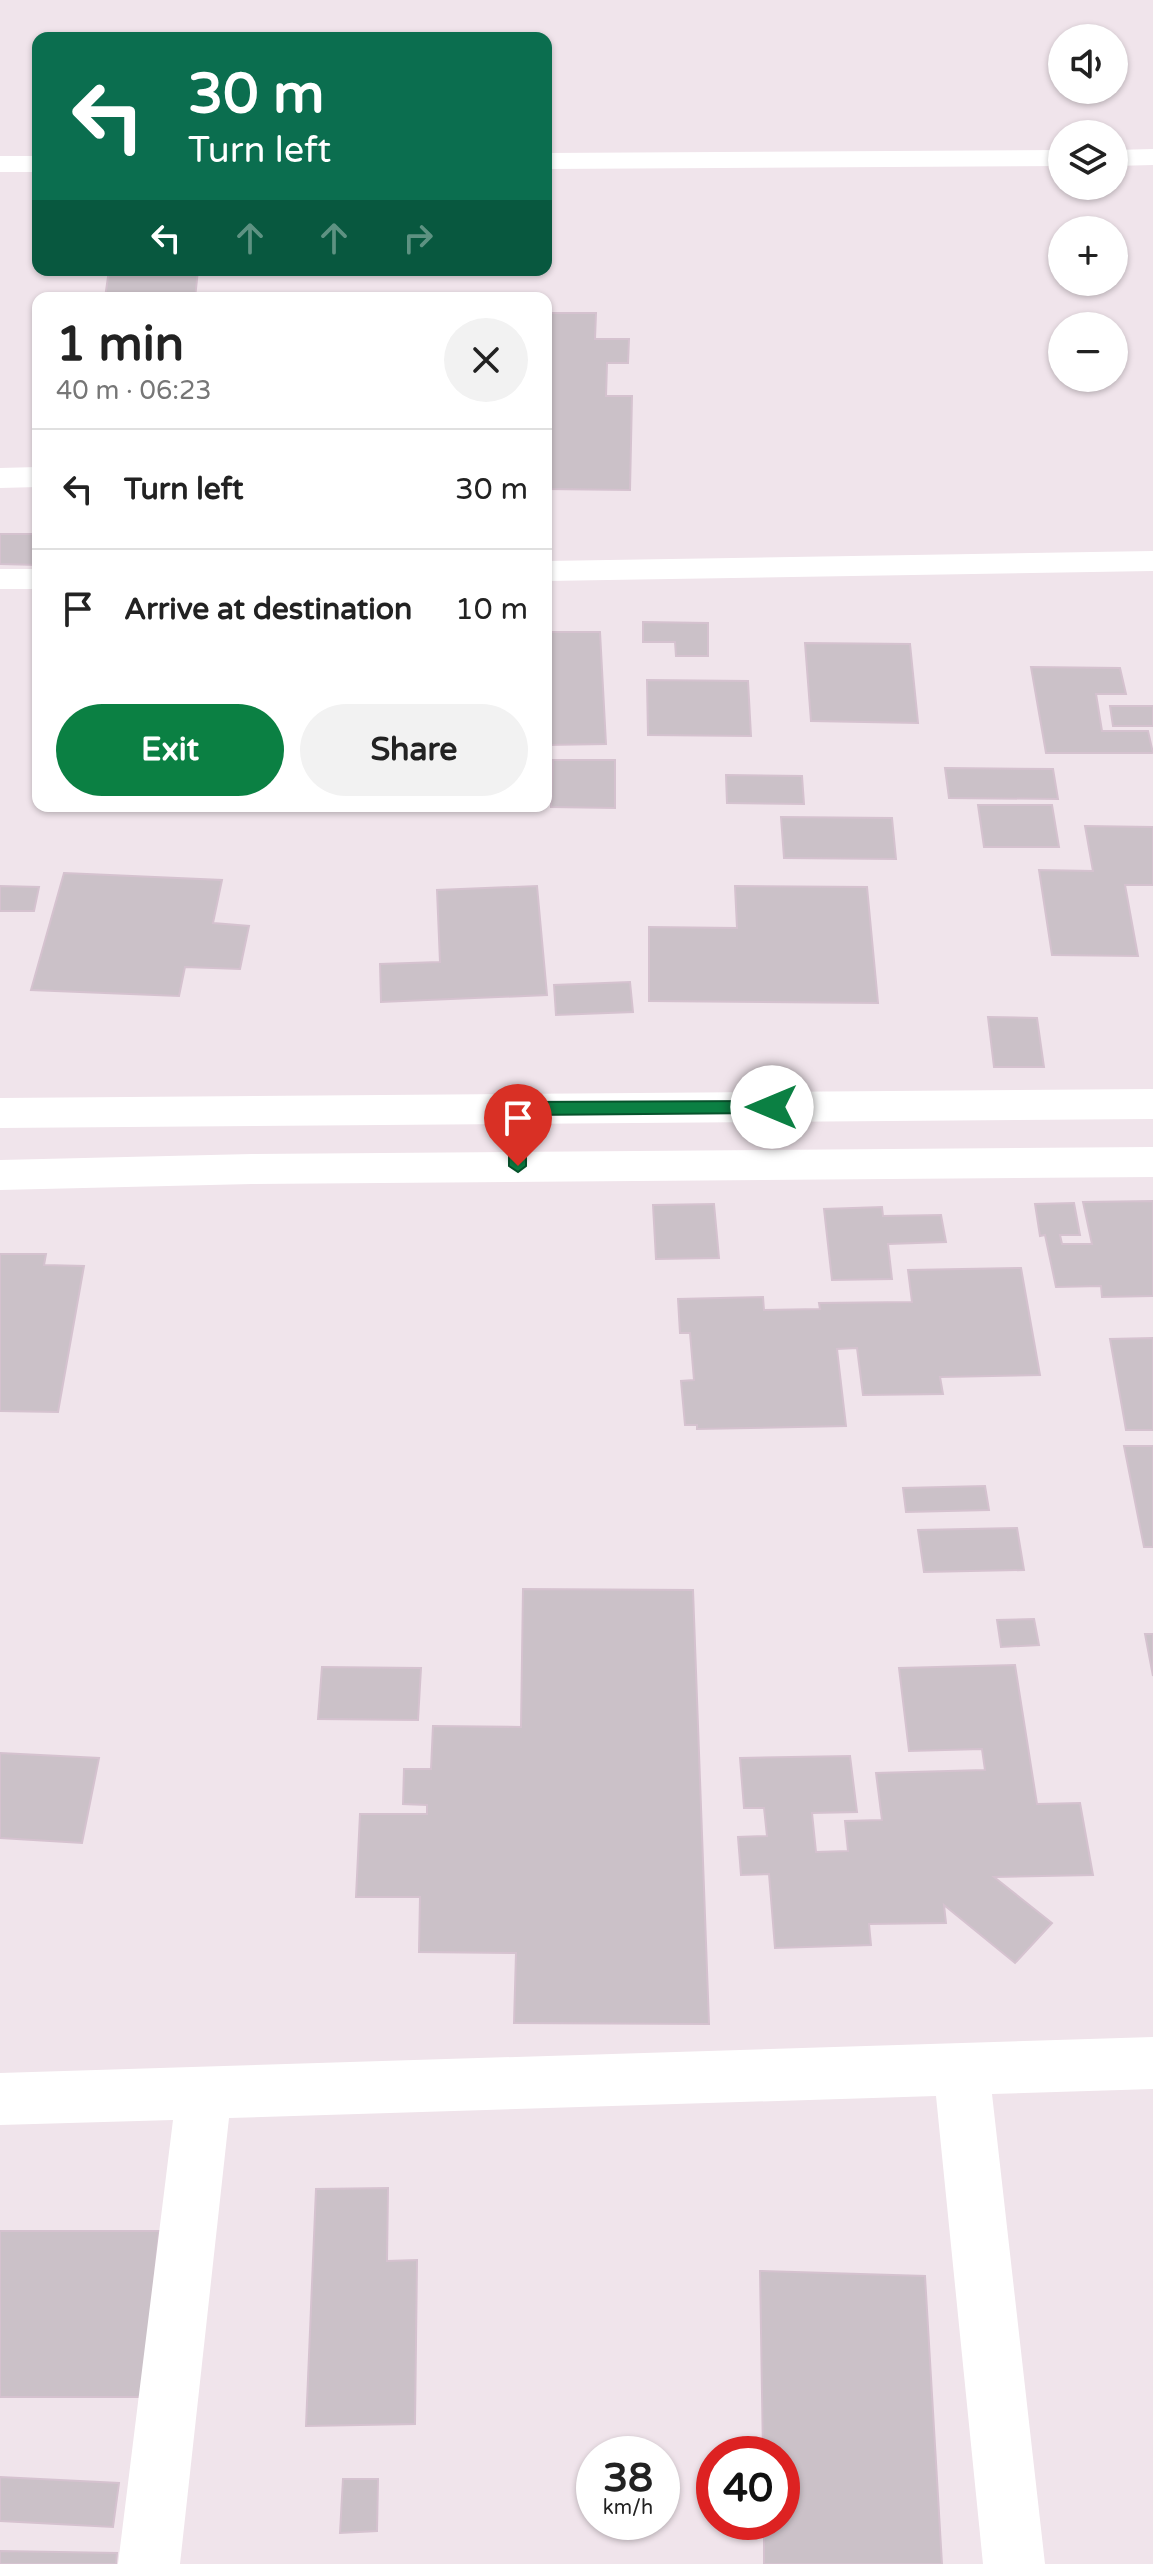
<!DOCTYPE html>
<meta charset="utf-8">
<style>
body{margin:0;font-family:"Varela Round",sans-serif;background:#f2f2f2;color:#222;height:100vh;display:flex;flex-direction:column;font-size:30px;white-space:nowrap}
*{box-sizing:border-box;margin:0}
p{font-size:26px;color:#767676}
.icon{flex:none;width:44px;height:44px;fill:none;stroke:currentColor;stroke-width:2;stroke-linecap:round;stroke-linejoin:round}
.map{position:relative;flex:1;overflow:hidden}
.sheet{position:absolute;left:32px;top:292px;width:520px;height:520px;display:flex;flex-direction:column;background:#fff;border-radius:16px;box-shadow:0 2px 6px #0004}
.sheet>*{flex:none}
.banner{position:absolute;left:32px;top:32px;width:520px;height:244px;border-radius:16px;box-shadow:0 2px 6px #0004;background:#0b6e4f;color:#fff;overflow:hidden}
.fabs{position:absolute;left:1048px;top:24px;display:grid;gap:16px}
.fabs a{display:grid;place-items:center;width:80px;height:80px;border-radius:50%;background:#fff;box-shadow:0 2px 6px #0004;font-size:40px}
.speed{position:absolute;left:576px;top:2436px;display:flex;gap:16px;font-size:40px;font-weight:700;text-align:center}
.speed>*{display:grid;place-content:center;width:104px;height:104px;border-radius:50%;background:#fff;box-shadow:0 2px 6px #0004;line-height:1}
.speed small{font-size:20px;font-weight:400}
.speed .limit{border:12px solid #d22;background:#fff;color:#111}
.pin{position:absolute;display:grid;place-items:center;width:68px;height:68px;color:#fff;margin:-82px -34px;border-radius:50% 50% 50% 0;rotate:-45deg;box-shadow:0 0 8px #0007}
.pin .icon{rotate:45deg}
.me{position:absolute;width:88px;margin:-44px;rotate:270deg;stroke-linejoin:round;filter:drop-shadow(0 0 6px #0008)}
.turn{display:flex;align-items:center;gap:28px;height:168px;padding:0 24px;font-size:36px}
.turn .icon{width:104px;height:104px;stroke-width:2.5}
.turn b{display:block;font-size:56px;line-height:68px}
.lanes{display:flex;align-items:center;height:76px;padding:0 24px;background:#0003;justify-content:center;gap:40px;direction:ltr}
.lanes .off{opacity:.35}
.round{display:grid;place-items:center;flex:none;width:84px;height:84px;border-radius:42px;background:#f2f2f2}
.overview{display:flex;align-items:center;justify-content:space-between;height:136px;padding:0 24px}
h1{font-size:48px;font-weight:700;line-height:60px}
.action{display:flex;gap:16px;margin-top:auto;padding:16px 24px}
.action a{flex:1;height:92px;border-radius:48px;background:#0b8043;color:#fff;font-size:32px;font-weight:700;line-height:92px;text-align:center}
.action a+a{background:#f2f2f2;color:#222}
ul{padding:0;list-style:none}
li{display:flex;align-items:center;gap:24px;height:120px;padding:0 24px;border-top:2px solid #e0e0e0}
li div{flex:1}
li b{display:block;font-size:30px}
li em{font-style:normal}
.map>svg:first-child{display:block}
</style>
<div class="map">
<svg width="1153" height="2564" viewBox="0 0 1153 2564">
<rect width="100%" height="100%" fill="#f0e4eb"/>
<!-- building -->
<g fill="#cbc1c8" stroke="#d5c2cf" stroke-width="2">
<polygon points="109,270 198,270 195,298 105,298"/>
<polygon points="548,313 596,313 595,339 629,339 628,363 607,363 606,396 632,396 630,490 546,489"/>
<polygon points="0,534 38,534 38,565 0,564"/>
<polygon points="643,622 708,623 708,656 676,656 675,642 643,642"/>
<polygon points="546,632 600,632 606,744 546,745"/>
<polygon points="805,643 910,644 918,723 811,721"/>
<polygon points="1031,667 1120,668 1126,694 1096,694 1102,731 1148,731 1153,753 1046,753"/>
<polygon points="647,680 748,681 751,736 648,735"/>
<polygon points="1110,706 1153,706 1153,726 1113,726"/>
<polygon points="553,760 615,760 615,808 551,807"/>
<polygon points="945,768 1053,769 1058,799 949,798"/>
<polygon points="726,775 802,776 804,804 727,803"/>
<polygon points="978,805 1052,805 1059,847 984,847"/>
<polygon points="781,817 892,818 896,859 784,858"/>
<polygon points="1085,826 1153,827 1153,885 1125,885 1138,956 1052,955 1039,870 1093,871"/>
<polygon points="64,873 222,880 213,923 249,926 240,969 185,967 179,996 31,990"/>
<polygon points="0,886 39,887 34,911 0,911"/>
<polygon points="537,886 547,995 381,1002 380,964 440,962 437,890"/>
<polygon points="735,886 867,887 878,1003 649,1001 649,927 737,928"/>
<polygon points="630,982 633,1012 556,1015 554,985"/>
<polygon points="988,1017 1037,1018 1044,1067 994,1067"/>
<polygon points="1153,1201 1153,1296 1102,1297 1101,1286 1056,1287 1045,1235 1040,1236 1035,1204 1074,1203 1080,1235 1060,1235 1062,1244 1092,1244 1083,1202"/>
<polygon points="714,1204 719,1258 656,1259 653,1205"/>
<polygon points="882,1207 883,1216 941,1215 946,1242 888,1244 892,1279 832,1280 824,1209"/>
<polygon points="0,1254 46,1254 44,1265 84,1266 58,1412 0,1411"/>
<polygon points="1021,1268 1040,1375 940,1377 943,1394 863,1395 857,1348 837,1349 846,1426 697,1429 697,1425 685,1425 681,1381 694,1380 690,1333 680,1333 678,1299 763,1297 764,1310 820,1309 819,1303 912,1302 908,1270"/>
<polygon points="1153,1338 1153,1430 1126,1430 1110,1339"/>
<polygon points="1124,1446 1153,1446 1153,1547 1144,1547"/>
<polygon points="985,1486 989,1510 906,1512 903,1488"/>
<polygon points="1017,1528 1024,1570 924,1572 918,1530"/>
<polygon points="523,1589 693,1590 709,2024 514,2023 516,1953 419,1952 420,1897 356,1897 360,1814 427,1814 427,1805 403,1804 404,1769 431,1769 433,1726 521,1727"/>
<polygon points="1034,1619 1039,1645 1001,1647 997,1620"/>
<polygon points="1145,1634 1153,1634 1153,1676"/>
<polygon points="1015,1665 1037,1804 1080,1803 1093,1875 994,1877 1052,1923 1015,1963 944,1905 946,1923 869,1924 871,1945 775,1948 769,1874 741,1875 738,1837 767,1836 764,1808 744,1808 740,1758 850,1756 857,1812 812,1813 816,1852 848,1851 845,1821 882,1820 876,1773 985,1770 982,1749 909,1751 899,1668"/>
<polygon points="322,1667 421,1668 418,1720 318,1719"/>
<polygon points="0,1753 99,1758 82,1843 0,1838"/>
<polygon points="388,2188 387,2261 417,2260 415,2424 306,2426 316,2189"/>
<polygon points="0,2231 159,2231 143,2397 0,2397"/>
<polygon points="760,2271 925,2276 942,2564 764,2564 764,2522 782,2522 782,2454 763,2454"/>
<polygon points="0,2477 119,2483 113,2527 0,2521"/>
<polygon points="343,2479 378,2479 377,2531 340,2533"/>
<polygon points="0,2551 117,2553 116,2564 0,2564"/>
</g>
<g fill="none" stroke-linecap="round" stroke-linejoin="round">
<!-- minor -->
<g fill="#fff" fill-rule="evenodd">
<polygon points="1153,149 1153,165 1114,166 1114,150"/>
<polygon points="1062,150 1062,166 546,169 546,153"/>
<rect x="0" y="156" width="38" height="16"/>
<polygon points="38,467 38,487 0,488 0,468"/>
<polygon points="1153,551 1153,571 546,581 546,561"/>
<rect x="0" y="569" width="38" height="20"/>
<polygon points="1153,1089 1153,1119 0,1128 0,1098"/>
<polygon points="1153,1147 1153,1177 252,1184 0,1190 0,1160 252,1154"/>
<polygon points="1153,2037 1153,2089 992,2094 1045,2564 983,2564 936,2096 229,2118 180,2564 118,2564 173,2120 0,2125 0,2073"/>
</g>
</g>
<!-- route -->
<polygon fill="#0b8043" stroke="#07532c" stroke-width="2" points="772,1101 780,1107 772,1113 526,1115 526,1166 518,1172 509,1166 509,1109 518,1102"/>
</svg>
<div class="fabs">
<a><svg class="icon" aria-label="sound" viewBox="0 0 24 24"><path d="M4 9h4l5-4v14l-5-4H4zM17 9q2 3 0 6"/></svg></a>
<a><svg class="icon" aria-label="layers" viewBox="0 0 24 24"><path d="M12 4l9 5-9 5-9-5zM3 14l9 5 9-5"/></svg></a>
<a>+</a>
<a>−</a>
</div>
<div class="speed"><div>38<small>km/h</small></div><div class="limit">40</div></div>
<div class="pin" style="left:518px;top:1166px;background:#d93025"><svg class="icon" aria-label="arrive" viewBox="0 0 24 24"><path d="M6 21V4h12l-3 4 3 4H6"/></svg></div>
<svg class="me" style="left:772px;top:1107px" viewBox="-20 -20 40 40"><circle r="19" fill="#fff"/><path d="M0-13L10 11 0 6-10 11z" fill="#0b8043"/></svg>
<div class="banner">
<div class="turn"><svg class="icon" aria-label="left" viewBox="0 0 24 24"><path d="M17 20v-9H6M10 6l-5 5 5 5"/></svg><div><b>30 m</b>Turn left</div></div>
<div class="lanes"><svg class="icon" aria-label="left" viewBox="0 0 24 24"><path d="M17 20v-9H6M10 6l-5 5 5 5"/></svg><svg class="icon off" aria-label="ahead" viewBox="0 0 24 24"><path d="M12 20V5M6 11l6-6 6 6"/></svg><svg class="icon off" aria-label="ahead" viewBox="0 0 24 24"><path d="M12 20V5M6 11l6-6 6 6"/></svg><svg class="icon off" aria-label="right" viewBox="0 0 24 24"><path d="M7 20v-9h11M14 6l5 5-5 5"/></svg></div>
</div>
<section class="sheet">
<div class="overview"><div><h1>1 min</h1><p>40 m · 06:23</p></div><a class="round"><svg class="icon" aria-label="close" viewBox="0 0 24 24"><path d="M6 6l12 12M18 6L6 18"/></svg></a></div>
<ul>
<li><svg class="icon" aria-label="left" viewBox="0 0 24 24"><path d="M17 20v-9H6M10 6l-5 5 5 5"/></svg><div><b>Turn left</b></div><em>30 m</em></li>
<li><svg class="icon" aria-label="arrive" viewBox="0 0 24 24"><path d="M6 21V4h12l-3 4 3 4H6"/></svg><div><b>Arrive at destination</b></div><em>10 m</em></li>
</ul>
<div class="action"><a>Exit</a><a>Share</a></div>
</section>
</div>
